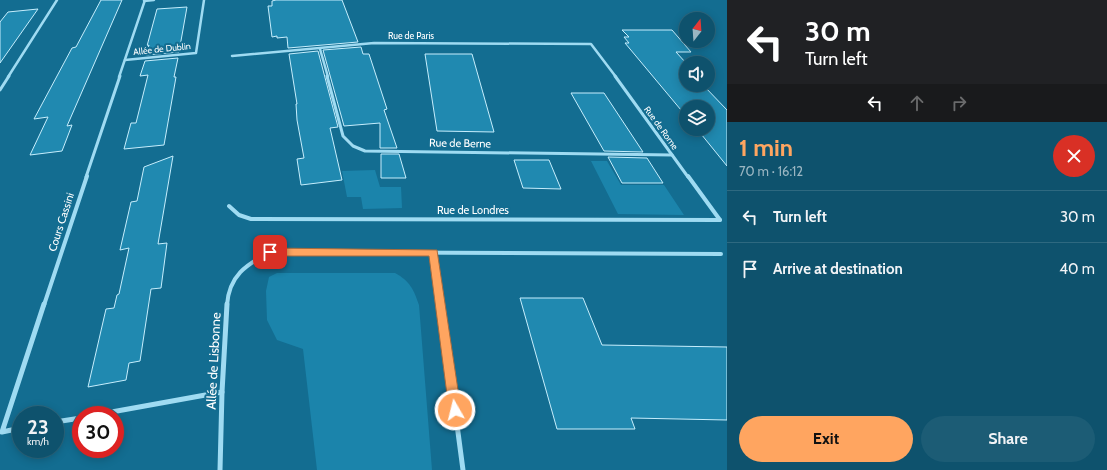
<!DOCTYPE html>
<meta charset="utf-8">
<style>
body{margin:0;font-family:Cabin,sans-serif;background:#1c5c75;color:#f1f3f6;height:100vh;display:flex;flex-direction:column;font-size:15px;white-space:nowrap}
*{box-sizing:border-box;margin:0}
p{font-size:13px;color:#9bb6c2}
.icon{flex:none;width:22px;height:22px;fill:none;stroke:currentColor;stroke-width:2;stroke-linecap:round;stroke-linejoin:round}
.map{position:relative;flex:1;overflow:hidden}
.panel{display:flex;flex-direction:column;background:#0e526d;width:380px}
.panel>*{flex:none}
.top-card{background:#202124;color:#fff;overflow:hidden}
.needle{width:26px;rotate:17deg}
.tools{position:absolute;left:679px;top:12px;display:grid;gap:8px}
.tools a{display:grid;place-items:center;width:36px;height:36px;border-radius:50%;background:#0e526d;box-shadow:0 2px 10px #0003,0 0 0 1px #2e6980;font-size:20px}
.speed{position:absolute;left:12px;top:406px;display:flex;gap:8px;font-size:20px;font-weight:700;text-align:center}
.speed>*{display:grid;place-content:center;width:52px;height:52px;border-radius:50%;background:#0e526d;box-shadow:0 2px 10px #0003,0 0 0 1px #2e6980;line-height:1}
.speed small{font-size:10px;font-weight:400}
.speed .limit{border:6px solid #d22;background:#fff;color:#111}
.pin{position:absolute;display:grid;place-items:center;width:34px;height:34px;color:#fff;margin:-17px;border-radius:8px;box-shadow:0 2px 6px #0006}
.me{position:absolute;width:44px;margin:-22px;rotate:352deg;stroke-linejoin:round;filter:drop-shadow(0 0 3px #0008)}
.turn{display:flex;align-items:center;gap:14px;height:84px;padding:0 12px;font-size:18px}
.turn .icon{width:52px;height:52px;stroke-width:2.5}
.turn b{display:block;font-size:28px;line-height:34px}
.lanes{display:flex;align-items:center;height:38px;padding:0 12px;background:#0003;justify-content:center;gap:20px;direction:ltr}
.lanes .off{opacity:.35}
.round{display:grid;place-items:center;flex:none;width:42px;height:42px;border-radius:21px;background:#1c5c75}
.head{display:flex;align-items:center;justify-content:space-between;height:68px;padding:0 12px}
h1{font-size:24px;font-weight:700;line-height:30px;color:#ffa560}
.primary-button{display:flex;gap:8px;margin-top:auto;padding:8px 12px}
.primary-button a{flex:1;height:46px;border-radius:24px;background:#ffa560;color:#111;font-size:16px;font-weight:700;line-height:46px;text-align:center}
.primary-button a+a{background:#1c5c75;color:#f1f3f6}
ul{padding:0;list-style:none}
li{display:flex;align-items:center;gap:12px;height:52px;padding:0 12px;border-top:1px solid #2e6980}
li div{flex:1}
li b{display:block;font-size:15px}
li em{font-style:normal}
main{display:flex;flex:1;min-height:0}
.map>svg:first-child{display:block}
</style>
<main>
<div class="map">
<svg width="727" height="470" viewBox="0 0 727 470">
<rect width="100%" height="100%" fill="#136d91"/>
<!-- green -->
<g fill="#1b84ab">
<polygon points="591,161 607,161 621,185 664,185 684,215 618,214"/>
<polygon points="375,170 380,187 401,187 402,208 363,209 361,197 347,197 342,171"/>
<path d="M277,273h118c15,8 19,17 24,32l13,165h-115l-14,-121 -26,-9 -10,-20 -1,-29 3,-14z"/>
</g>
<!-- building -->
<g fill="#2089b0" stroke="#c6eefd">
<polygon points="101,0 122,0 67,126 72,125 62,151 30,155 48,117 34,119 72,48 76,47"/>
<polygon points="276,0 342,0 358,42 288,48 287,37 277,38 277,36 272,37 268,6 272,6 272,1"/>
<polygon points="187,7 179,52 146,55 149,45 147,46 157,9"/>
<polygon points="38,9 0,63 0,22 8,12"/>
<polygon points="622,30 672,30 691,52 676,52 686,63 686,85 708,85 709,86 704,86 727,110 727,166 697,129 708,129 708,107 686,107 686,116 625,43 629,43 624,37 629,37"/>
<polygon points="361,47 363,54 369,54 387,109 384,110 397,148 380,148 380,123 344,126 323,50"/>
<polygon points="318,51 338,127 330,128 342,180 301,185 297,159 304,158 297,120 296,104 297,104 289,54"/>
<polygon points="425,54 472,54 494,132 437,131"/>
<polygon points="178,58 174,77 176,77 164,145 124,149 131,123 136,123 148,75 140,76 145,61"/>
<polygon points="571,93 604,93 643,152 604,151"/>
<polygon points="381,154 399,154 406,178 381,178"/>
<polygon points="173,156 158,244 167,243 161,288 151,289 140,361 129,363 126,380 88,387 106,309 114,308 117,295 119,294 129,248 120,250 131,202 137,201 144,167"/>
<polygon points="608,157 647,158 663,183 622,183"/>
<polygon points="514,160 549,160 561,189 523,188"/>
<polygon points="520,298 583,298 602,345 727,347 727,420 631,418 635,429 557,429"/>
</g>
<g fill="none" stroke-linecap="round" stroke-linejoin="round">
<!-- street-far3 -->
<g stroke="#9fdbf2" stroke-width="2.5">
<polyline points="144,1 154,0"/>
<polyline points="320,49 328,77"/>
<polyline points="232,56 374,43 591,44 616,77"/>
<polyline points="125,60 196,53 204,0"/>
<polyline points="8,77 57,0"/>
<polyline points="119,77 145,0"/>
</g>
<!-- street-far2 -->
<g stroke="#9fdbf2" stroke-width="3">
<polyline points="327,76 343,136 353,146 365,151 672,155"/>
<polyline points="615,76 688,177"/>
<polyline points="0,90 9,76"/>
<polyline points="86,177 120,76"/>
</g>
<!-- street-far1 -->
<g stroke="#9fdbf2" stroke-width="4">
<polyline points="688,176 720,220"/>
<polyline points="229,206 239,215 251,219 720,220"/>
<polyline points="434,252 441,305"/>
<polyline points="44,305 87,176"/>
<path d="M227,305c2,-29 19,-41 44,-53l450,2"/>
</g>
<!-- street -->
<g stroke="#9fdbf2" stroke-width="5">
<polyline points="441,304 463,470"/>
<polyline points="95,415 222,392"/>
<polyline points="55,422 81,418"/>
<polyline points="21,428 2,432 44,304"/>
<polyline points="220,470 222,392 227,304"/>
</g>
</g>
<!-- route -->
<polygon fill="#ffa560" stroke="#a66b3e" points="270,248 437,250 461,410 460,414 455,416 451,414 449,410 429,256 270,256 267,255 266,252 267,249"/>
<g text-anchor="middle" stroke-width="4" stroke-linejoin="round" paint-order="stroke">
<!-- far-street labels -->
<g font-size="9" fill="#fff" stroke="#136d91">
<text x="411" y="39">Rue de Paris</text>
<text transform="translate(162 49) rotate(-6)" y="3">Allée de Dublin</text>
<text transform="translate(661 128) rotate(54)" y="3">Rue de Rome</text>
</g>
<!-- street labels -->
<g font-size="11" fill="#fff" stroke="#136d91">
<text transform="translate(460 143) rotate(1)" y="4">Rue de Berne</text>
<text x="473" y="214">Rue de Londres</text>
<text transform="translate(61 222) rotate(-72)" y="4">Cours Cassini</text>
</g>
<!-- near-street labels -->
<g font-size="13" fill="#fff" stroke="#136d91">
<text transform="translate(213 361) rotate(-87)" y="5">Allée de Lisbonne</text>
</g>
</g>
</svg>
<div class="tools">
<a><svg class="needle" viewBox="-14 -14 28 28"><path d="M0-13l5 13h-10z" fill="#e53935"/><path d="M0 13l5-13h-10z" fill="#9bb6c2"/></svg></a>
<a><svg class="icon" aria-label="sound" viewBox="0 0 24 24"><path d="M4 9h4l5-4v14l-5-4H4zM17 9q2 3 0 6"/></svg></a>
<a><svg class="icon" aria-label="layers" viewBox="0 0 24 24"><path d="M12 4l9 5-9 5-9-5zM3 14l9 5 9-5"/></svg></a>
</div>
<div class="speed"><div>23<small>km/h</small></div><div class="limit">30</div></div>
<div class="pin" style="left:270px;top:252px;background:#d93025"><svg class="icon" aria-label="arrive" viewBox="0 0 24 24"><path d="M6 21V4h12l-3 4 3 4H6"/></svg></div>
<svg class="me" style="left:455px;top:410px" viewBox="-20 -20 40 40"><circle r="17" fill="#ffa560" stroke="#fff" stroke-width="3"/><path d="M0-11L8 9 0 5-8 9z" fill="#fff"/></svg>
</div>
<section class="panel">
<div class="top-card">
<div class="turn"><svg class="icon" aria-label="left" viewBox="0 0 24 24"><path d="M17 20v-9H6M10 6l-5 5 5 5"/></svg><div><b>30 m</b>Turn left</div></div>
<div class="lanes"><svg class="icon" aria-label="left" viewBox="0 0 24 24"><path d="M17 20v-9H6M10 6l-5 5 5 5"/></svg><svg class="icon off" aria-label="ahead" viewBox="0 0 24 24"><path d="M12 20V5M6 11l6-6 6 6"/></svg><svg class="icon off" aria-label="right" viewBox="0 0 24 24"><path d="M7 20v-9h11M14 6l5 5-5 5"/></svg></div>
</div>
<div class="head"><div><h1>1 min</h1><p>70 m · 16:12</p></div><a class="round" style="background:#d93025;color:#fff"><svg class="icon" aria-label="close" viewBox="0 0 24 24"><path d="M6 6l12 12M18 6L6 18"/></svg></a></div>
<ul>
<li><svg class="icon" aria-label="left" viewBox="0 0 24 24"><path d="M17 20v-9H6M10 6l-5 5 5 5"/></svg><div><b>Turn left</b></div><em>30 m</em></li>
<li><svg class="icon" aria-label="arrive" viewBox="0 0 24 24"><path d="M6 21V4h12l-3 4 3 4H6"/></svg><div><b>Arrive at destination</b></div><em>40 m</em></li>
</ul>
<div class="primary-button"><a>Exit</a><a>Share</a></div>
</section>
</main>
